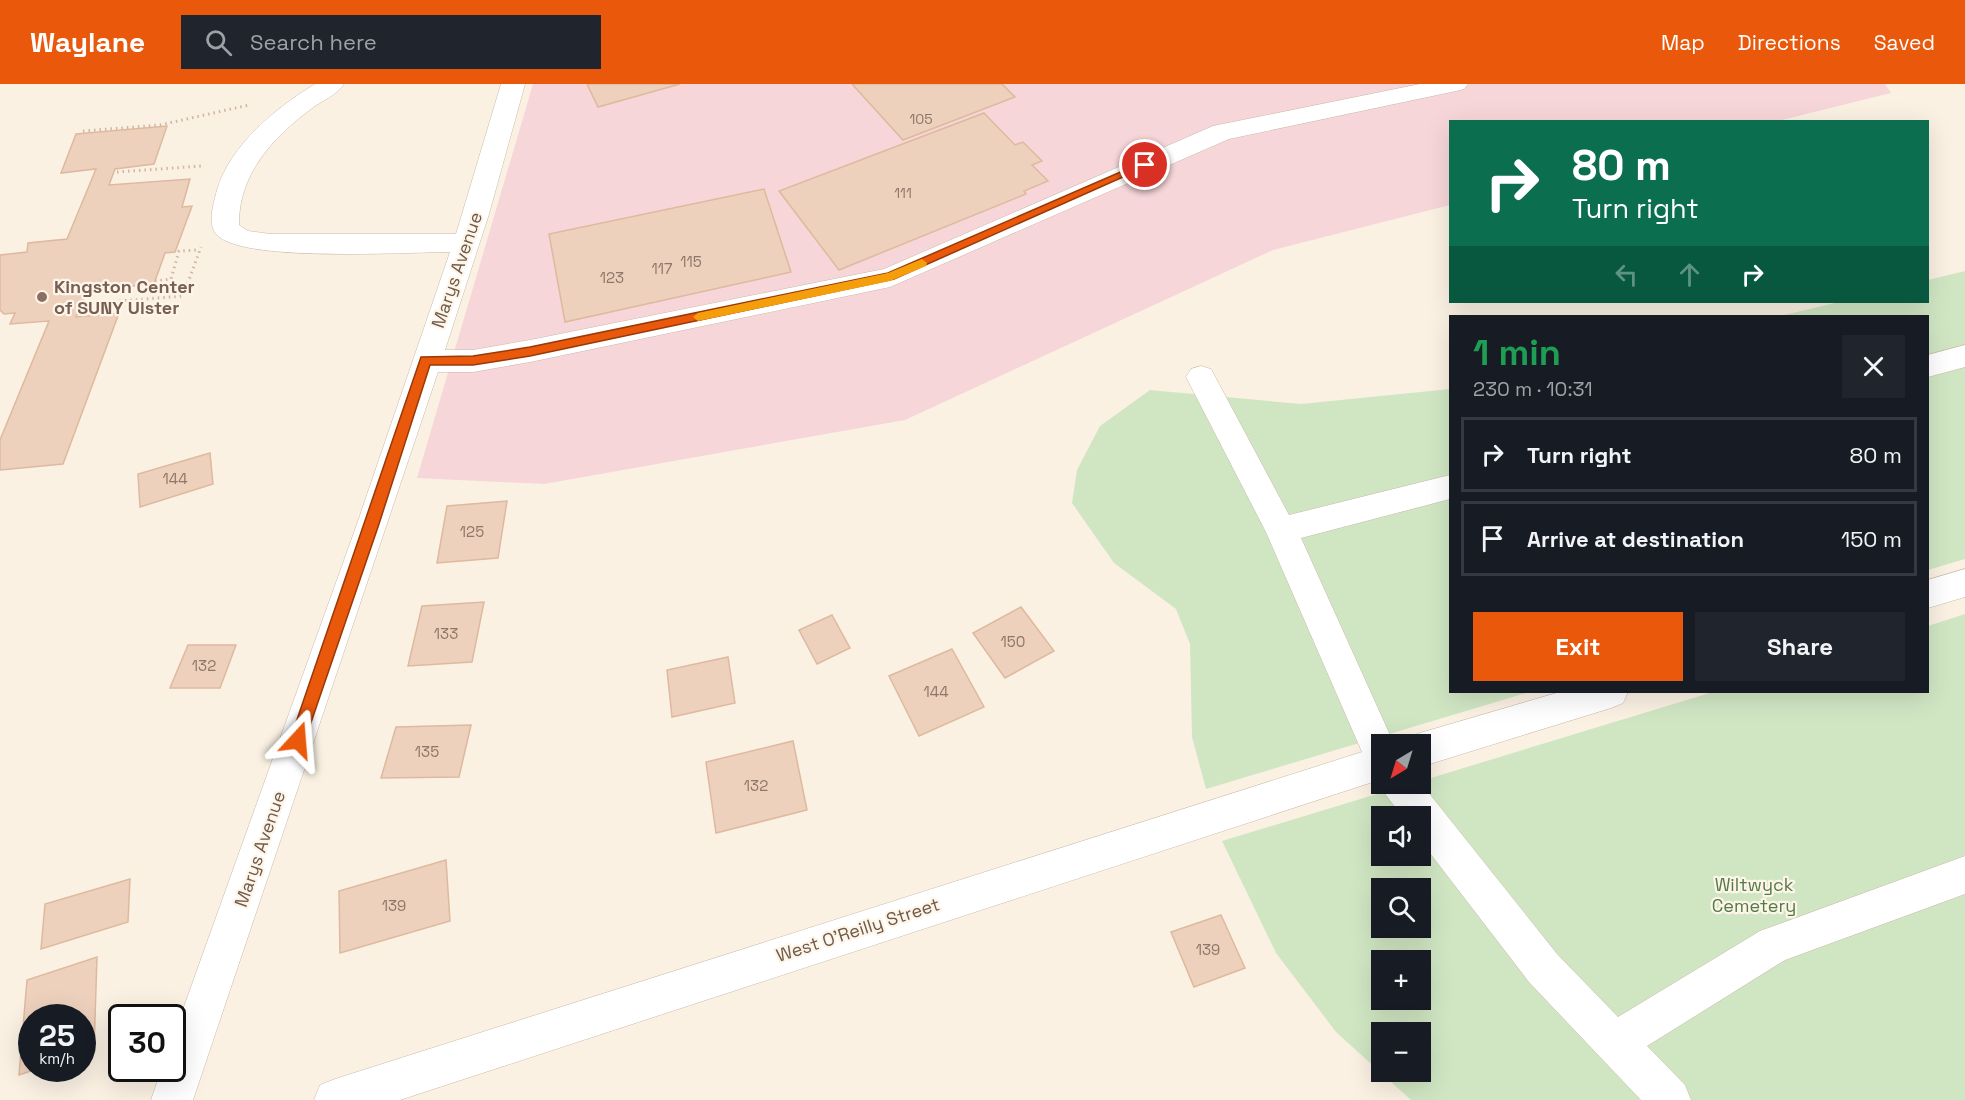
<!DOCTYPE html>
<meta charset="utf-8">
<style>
body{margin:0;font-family:"Space Grotesk",sans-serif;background:#20242c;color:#f1f3f6;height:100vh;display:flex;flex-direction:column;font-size:22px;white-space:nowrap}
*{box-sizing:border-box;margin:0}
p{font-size:20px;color:#9ea1a6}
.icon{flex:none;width:33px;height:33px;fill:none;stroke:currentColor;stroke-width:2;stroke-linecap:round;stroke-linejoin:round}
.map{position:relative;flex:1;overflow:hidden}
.panel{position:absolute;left:1449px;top:231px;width:480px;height:378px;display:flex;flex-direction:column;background:#171b24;border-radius:0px;box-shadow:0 6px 24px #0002}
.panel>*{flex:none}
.hud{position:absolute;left:1449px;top:36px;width:480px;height:183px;border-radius:0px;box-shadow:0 6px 24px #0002;background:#0b6e4f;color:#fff;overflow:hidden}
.needle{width:39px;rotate:218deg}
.controls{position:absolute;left:1371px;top:650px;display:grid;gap:12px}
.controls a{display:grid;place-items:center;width:60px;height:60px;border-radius:0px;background:#171b24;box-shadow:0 6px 24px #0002;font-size:30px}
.speed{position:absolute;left:18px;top:920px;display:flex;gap:12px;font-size:30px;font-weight:700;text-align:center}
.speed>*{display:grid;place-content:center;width:78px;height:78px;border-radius:50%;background:#171b24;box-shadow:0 6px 24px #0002;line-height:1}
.speed small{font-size:15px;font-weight:400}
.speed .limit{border:3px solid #111;border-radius:9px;background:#fff;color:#111}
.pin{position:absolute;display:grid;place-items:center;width:51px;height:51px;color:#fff;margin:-26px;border:3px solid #fff;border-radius:50%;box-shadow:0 2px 6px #0007}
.me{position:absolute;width:66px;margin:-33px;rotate:19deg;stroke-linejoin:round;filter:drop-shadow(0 0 4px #0008)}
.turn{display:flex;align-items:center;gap:21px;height:126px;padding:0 24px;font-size:27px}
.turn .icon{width:78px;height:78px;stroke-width:2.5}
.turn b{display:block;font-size:42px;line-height:51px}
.lanes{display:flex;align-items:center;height:57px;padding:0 24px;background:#0003;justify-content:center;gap:30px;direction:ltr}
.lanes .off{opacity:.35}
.round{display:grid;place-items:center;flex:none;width:63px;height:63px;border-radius:0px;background:#20242c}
.headline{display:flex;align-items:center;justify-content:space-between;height:102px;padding:0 24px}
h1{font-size:36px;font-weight:700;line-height:45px;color:#1e9e55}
.primary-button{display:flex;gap:12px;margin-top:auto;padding:12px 24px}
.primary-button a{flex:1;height:69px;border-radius:0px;background:#ea580c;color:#fff;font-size:24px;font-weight:700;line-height:69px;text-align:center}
.primary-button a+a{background:#20242c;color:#f1f3f6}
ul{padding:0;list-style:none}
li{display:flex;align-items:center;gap:18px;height:75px;margin:0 12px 9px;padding:0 12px;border:3px solid #363941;border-radius:0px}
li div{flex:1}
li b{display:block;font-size:22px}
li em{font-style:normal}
header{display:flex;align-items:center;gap:36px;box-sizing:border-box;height:84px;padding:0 30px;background:#ea580c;color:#fff}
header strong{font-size:28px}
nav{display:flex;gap:33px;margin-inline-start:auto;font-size:21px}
.search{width:420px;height:54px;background:#20242c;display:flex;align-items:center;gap:15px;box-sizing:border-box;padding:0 21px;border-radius:0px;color:#9ea1a6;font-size:22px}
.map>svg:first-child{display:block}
</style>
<header>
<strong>Waylane</strong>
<div class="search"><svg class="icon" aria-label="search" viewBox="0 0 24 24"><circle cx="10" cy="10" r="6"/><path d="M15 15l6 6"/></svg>Search here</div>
<nav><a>Map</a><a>Directions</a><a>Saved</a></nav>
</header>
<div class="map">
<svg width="1965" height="1016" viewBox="0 0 1965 1016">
<rect width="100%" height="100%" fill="#faf1e3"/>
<!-- medical -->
<polygon fill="#f7d6d9" points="533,0 1885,0 1891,9 1778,37 1450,38 1450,121 1273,166 905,336 544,400 417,394"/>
<!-- green -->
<g fill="#d0e6c3" fill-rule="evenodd">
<polygon points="1965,187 1965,475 1928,486 1928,232 1780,232 1839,218 1928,218 1928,196"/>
<polygon points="1450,305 1450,608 1529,608 1206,705 1192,653 1190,560 1176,525 1114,479 1072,419 1077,386 1100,342 1150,306 1301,320"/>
<path d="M1965,530v486h-554l-75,-68 -60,-79 -54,-112 191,-58h7l1,-2 292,-89h215v-66zM1382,732h38v39h-38zM1382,804h38v39h-38zM1382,876h38v39h-38zM1382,948h38v39h-38z"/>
</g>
<!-- building -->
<g fill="#edd1bd" stroke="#deb99e" stroke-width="1.5">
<polygon points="587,0 680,0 598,23"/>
<polygon points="852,0 1002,0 1015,13 903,56"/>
<polygon points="984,29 1015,61 1023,58 1042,77 1032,81 1048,97 1024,107 1026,110 839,186 779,107"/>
<polygon points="167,42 154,80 115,85 109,101 190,95 182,123 192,122 175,168 165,169 154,200 87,206 76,233 119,229 63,380 0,386 0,356 49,237 10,240 15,229 4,230 0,226 0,171 27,168 28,159 67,155 96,85 61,89 76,50"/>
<polygon points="764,105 791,188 565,238 549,150"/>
<polygon points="210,369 213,400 140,423 138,390"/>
<polygon points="507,417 498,474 437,479 447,422"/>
<polygon points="484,518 472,578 408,582 422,522"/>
<polygon points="1021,523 1054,567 1005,594 973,549"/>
<polygon points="832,531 850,564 817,580 799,546"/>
<polygon points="188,561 236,561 220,604 170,604"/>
<polygon points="952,565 984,623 919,652 889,592"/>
<polygon points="728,573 735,619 672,633 667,586"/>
<polygon points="471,641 459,693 381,694 396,643"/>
<polygon points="793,657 807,726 716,749 706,678"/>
<polygon points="446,776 450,837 340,869 339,807"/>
<polygon points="130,795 128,838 41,865 45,820"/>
<polygon points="1221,831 1245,884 1194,903 1171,848"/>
<polygon points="97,873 94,966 82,970 82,933 32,933 32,984 40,984 19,991 27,896"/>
</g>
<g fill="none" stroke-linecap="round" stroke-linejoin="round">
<!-- minor casing -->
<g stroke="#c9b9aa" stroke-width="1">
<g id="minor">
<path d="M315,0h29c-7,11 -23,17 -33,25 -38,28 -73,66 -72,116l9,6 23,3h185l45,-150h24l-36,130 -44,136h28l57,-10 354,-71 329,-143 207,-42h48l-4,5 -8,2 -227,48 -339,148 -360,75 -57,10h-35l-245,728h-42l11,-32h10v-28l185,-516 93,-272c-43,0 -210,11 -234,-18 -9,-11 -2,-32 1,-44 13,-45 60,-83 98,-106z"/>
<polygon points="1965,261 1965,283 1928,293 1928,271"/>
<polygon points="1201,282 1211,285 1289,431 1450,391 1450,415 1301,454 1394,660 1382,660 1382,695 400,1016 314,1016 320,1001 335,995 1362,668 1266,448 1186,293 1191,285"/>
<polygon points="1965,485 1965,513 1928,524 1928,496"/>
<polygon points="1560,608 1628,608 1623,619 1611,624 1420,683 1420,660 1405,660 1407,654 1420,649"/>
<polygon points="1382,697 1420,698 1557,870 1618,933 1760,847 1965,772 1965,810 1785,876 1647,962 1685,1001 1691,1016 1641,1016 1529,898 1420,756 1420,732 1402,732 1386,711"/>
</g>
</g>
<!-- path -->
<g stroke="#d1b5a0" stroke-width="3" stroke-dasharray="1.5 4" stroke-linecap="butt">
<polyline points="83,47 160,41 249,21"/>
<polyline points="117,88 202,82"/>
<polyline points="155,197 171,195 179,167 198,166"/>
<polyline points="81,220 183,212 201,163"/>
</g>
<!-- minor -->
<use href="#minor" fill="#fff" fill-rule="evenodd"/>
</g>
<!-- route -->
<polygon fill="#ea580c" stroke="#983908" stroke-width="1.5" points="1141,79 1150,81 894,195 530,272 473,281 430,281 379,440 305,656 298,662 292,660 290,656 421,273 473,272 530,263 888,189"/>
<!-- slow -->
<polygon fill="#f59e0b" points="922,175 927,179 926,182 890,197 698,237 693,233 698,229 888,189"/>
<!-- markers -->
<circle fill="#8d6e63" stroke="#fdf6e8" stroke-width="2" cx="42" cy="213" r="6"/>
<g text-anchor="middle" stroke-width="4.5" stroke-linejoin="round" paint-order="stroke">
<!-- far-number labels -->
<g font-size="14" fill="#8e7768">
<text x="921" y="40">105</text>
<text x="903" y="114">111</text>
</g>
<!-- number labels -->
<g font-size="15" fill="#8e7768">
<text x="691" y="183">115</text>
<text x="662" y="190">117</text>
<text x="612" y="199">123</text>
<text x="175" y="400">144</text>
<text x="472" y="453">125</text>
<text x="446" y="555">133</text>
<text x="1013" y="563">150</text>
<text x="204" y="587">132</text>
<text x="936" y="613">144</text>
<text x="427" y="673">135</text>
<text x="756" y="707">132</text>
<text x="394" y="827">139</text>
<text x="1208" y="871">139</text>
</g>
<!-- street labels -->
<g font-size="18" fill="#6f594b" stroke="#fdf6e8">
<text transform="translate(457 186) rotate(-71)" y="6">Marys Avenue</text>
<text transform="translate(260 765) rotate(-71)" y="6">Marys Avenue</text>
<text transform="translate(858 846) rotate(-18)" y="6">West O'Reilly Street</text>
</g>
<!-- education labels -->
<g font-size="18" font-weight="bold" fill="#785e54" stroke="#fdf6e8" text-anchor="start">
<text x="54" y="209">Kingston Center<tspan x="54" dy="21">of SUNY Ulster</tspan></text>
</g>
<!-- park labels -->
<g font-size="18" fill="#547a47" stroke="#fdf6e8">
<text x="1754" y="807">Wiltwyck<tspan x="1754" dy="21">Cemetery</tspan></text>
</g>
</g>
</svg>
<div class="controls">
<a><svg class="needle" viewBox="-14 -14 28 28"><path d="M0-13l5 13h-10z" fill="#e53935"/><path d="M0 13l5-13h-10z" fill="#9ea1a6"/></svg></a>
<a><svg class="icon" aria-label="sound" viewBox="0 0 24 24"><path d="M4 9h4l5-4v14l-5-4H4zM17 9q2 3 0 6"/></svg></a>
<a><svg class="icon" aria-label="search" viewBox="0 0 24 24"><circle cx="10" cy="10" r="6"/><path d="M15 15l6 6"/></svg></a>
<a>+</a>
<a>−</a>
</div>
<div class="speed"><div>25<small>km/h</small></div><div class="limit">30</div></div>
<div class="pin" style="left:1145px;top:81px;background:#d93025"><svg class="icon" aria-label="arrive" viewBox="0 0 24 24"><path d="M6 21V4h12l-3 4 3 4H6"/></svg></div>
<svg class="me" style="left:298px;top:656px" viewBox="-20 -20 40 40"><path d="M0-17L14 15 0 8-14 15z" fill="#ea580c" stroke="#fff" stroke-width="4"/></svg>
<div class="hud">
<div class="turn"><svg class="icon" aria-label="right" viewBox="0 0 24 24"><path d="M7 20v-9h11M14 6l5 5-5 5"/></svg><div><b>80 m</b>Turn right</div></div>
<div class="lanes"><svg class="icon off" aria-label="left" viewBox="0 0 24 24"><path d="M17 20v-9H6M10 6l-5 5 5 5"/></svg><svg class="icon off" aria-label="ahead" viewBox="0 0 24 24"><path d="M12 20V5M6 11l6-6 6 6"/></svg><svg class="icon" aria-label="right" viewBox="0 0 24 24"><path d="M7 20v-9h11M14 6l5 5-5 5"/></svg></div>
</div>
<section class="panel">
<div class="headline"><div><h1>1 min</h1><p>230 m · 10:31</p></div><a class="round"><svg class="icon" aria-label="close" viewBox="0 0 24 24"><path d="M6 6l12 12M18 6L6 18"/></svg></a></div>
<ul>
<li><svg class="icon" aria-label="right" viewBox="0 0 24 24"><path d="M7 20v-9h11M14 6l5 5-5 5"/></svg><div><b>Turn right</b></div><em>80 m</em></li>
<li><svg class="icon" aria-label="arrive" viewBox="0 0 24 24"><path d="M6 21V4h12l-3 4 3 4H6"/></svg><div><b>Arrive at destination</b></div><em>150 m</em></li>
</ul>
<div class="primary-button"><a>Exit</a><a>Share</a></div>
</section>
</div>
